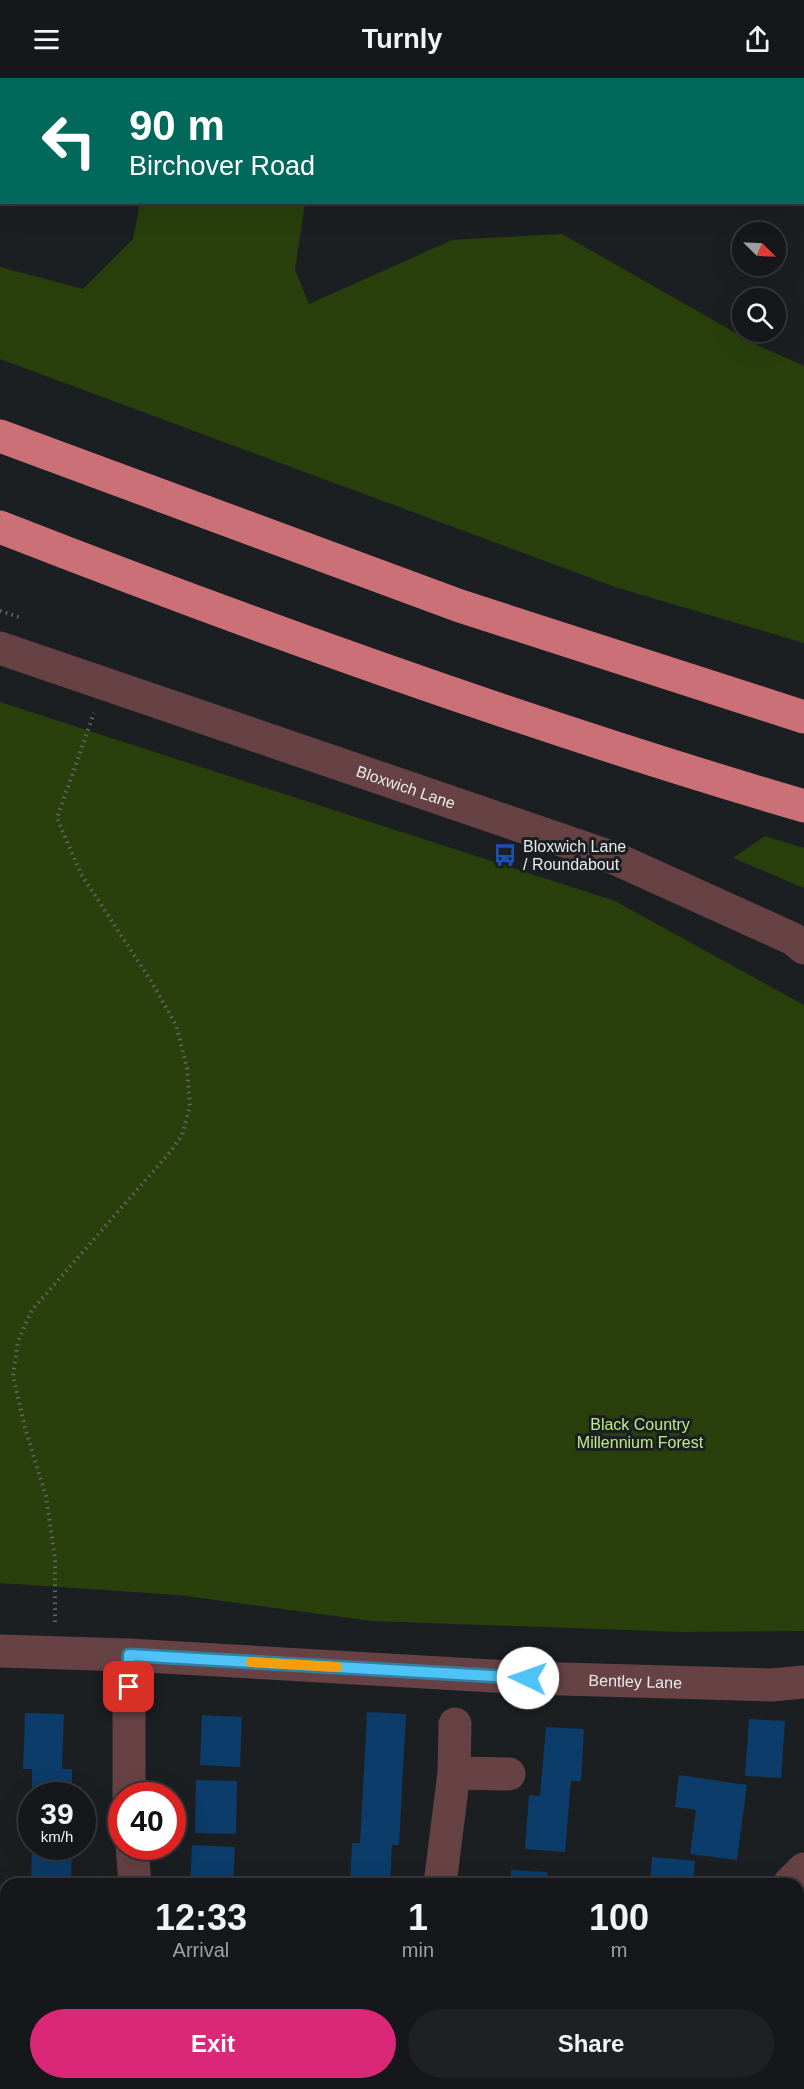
<!DOCTYPE html>
<style>
body{margin:0;font-family:Arial,sans-serif;background:#1e2023;color:#f1f3f6;height:100vh;display:flex;flex-direction:column;font-size:22px;white-space:nowrap}
*{box-sizing:border-box;margin:0}
p{font-size:20px;color:#9d9fa2}
.icon{flex:none;width:33px;height:33px;fill:none;stroke:currentColor;stroke-width:2;stroke-linecap:round;stroke-linejoin:round}
.map{position:relative;flex:1;overflow:hidden}
.details{position:absolute;left:0px;top:1800px;width:804px;height:212px;display:flex;flex-direction:column;background:#15171a;border-radius:18px 18px 0 0;box-shadow:0 6px 24px #0002,0 0 0 2px #343639}
.details>*{flex:none}
.top-card{position:absolute;left:0px;top:0px;width:804px;height:126px;box-shadow:0 6px 24px #0002,0 0 0 2px #343639;background:#00695c;color:#fff;overflow:hidden}
.needle{width:39px;rotate:114deg}
.tools{position:absolute;left:732px;top:144px;display:grid;gap:12px}
.tools a{display:grid;place-items:center;width:54px;height:54px;border-radius:50%;background:#15171a;box-shadow:0 6px 24px #0002,0 0 0 2px #343639;font-size:30px}
.speed{position:absolute;left:18px;top:1704px;display:flex;gap:12px;font-size:30px;font-weight:700;text-align:center}
.speed>*{display:grid;place-content:center;width:78px;height:78px;border-radius:50%;background:#15171a;box-shadow:0 6px 24px #0002,0 0 0 2px #343639;line-height:1}
.speed small{font-size:15px;font-weight:400}
.speed .limit{border:9px solid #d22;background:#fff;color:#111}
.pin{position:absolute;display:grid;place-items:center;width:51px;height:51px;color:#fff;margin:-26px;border-radius:12px;box-shadow:0 3px 9px #0006}
.me{position:absolute;width:66px;margin:-33px;rotate:273deg;stroke-linejoin:round;filter:drop-shadow(0 0 4px #0008)}
.turn{display:flex;align-items:center;gap:21px;height:126px;padding:0 30px;font-size:27px}
.turn .icon{width:78px;height:78px;stroke-width:2.5}
.turn b{display:block;font-size:42px;line-height:51px}
.eta{display:flex;justify-content:space-evenly;align-items:center;height:102px;text-align:center}
.eta b{font-size:36px;font-weight:600;line-height:42px}
.primary-button{display:flex;gap:12px;margin-top:auto;padding:12px 30px}
.primary-button a{flex:1;height:69px;border-radius:36px;background:#db2777;color:#fff;font-size:24px;font-weight:600;line-height:69px;text-align:center}
.primary-button a+a{background:#1e2023;color:#f1f3f6}
header{display:flex;justify-content:space-between;align-items:center;height:78px;padding:0 30px;background:#15171a;font-size:27px;font-weight:600}
.map>svg:first-child{display:block}
</style>
<header><svg class="icon" aria-label="menu" viewBox="0 0 24 24"><path d="M4 6h16M4 12h16M4 18h16"/></svg>Turnly<svg class="icon" aria-label="share" viewBox="0 0 24 24"><path d="M12 15V3M7 8l5-5 5 5M5 13v7h14v-7"/></svg></header>
<div class="map">
<svg width="804" height="2011" viewBox="0 0 804 2011">
<rect width="100%" height="100%" fill="#1c1f22"/>
<!-- green -->
<g fill="#293f0c">
<polygon points="140,125 305,125 295,192 309,226 452,162 562,156 755,266 804,288 804,565 615,509 0,281 0,189 83,211 133,161"/>
<polygon points="0,624 615,823 804,927 804,1553 683,1554 372,1543 178,1517 0,1505"/>
<polygon points="765,758 804,770 804,810 733,780"/>
</g>
<!-- building -->
<g fill="#0c3c69">
<polygon points="367,1634 406,1636 399,1767 392,1767 390,1806 350,1806 352,1765 360,1765"/>
<polygon points="25,1635 64,1636 62,1691 72,1691 72,1718 32,1718 32,1691 23,1691"/>
<polygon points="202,1637 242,1639 240,1689 200,1687"/>
<polygon points="749,1641 785,1643 781,1700 745,1698"/>
<polygon points="546,1649 584,1651 581,1703 571,1703 565,1774 525,1771 529,1717 540,1718"/>
<polygon points="679,1697 747,1707 737,1782 690,1776 696,1732 675,1729"/>
<polygon points="196,1702 237,1703 236,1756 195,1755"/>
<polygon points="192,1767 235,1769 233,1806 190,1806"/>
<polygon points="32,1768 72,1768 71,1806 31,1806"/>
<polygon points="652,1779 695,1783 693,1806 650,1806"/>
<polygon points="511,1792 547,1794 547,1806 510,1806"/>
<rect x="80" y="2006" width="45" height="5"/>
<polygon points="516,2006 584,2006 584,2011 561,2011 516,2007"/>
</g>
<g fill="none" stroke-linecap="round" stroke-linejoin="round">
<!-- path -->
<g stroke="#636669" stroke-width="4" stroke-dasharray="1.5 4.5" stroke-linecap="butt">
<polyline points="0,533 22,540"/>
<polyline points="55,1544 55,1481 46,1418 25,1350 13,1298 18,1263 32,1232 171,1073 182,1057 190,1028 187,990 176,947 151,903 81,796 57,740 94,635"/>
</g>
<!-- minor -->
<g stroke="#674245" stroke-width="33">
<path id="s1" d="M0,570l614,210 179,81 11,9"/>
<path id="s2" d="M0,1573l129,4 399,23 244,7 32,-3"/>
<polyline points="129,1577 129,1718"/>
<polyline points="454,1695 509,1696"/>
<polyline points="132,1768 135,1806"/>
<polyline points="440,1806 454,1695 455,1646"/>
<polyline points="789,1806 804,1791"/>
<polyline points="798,1874 804,1867"/>
<polyline points="798,2002 802,2011"/>
<polyline points="184,2006 186,2011"/>
<polyline points="662,2011 666,2006"/>
</g>
<!-- highway -->
<g stroke="#cc7078" stroke-width="33">
<polyline points="0,358 460,528 804,639"/>
<path d="M0,449c264,103 532,199 804,279"/>
</g>
</g>
<g fill="none" stroke-linecap="round" stroke-linejoin="round">
<!-- route casing -->
<g stroke="#337fa1" stroke-width="15">
<polyline id="route" points="129,1609 129,1577 528,1600"/>
</g>
<!-- route -->
<use href="#route" stroke="#4fc3f7" stroke-width="10"/>
<!-- slow -->
<polyline stroke="#f59e0b" stroke-width="10" points="251,1584 337,1589"/>
</g>
<!-- icons -->
<defs>
<g id="bus-bare" transform="scale(1.8)"><path d="M-5-6H5V4H4V6H2V4H-2V6H-4V4H-5ZM-3.5-4V0h7V-4ZM-3.5 1.2v1.5H-2V1.2ZM2 1.2v1.5H3.5V1.2Z" fill="#1a4fb4" stroke="#1c1f22" stroke-width="2.5" paint-order="stroke"/></g>
</defs>
<g fill-rule="evenodd">
<use href="#bus-bare" x="505" y="777"/>
</g>
<g text-anchor="middle" stroke-width="6" stroke-linejoin="round" paint-order="stroke">
<!-- street labels -->
<g font-size="16" fill="#e8eaec" stroke="#1c1f22">
<text dy="6" stroke="none"><textPath href="#s1" startOffset="429">Bloxwich Lane</textPath></text>
<text dy="6" stroke="none"><textPath href="#s2" startOffset="636">Bentley Lane</textPath></text>
</g>
<!-- poi labels -->
<g font-size="16" fill="#e8eaec" stroke="#1c1f22" text-anchor="start">
<text x="523" y="774">Bloxwich Lane<tspan x="523" dy="18">/ Roundabout</tspan></text>
</g>
<!-- park labels -->
<g font-size="16" fill="#baee84" stroke="#1c1f22">
<text x="640" y="1352">Black Country<tspan x="640" dy="18">Millennium Forest</tspan></text>
</g>
</g>
</svg>
<div class="tools">
<a><svg class="needle" viewBox="-14 -14 28 28"><path d="M0-13l5 13h-10z" fill="#e53935"/><path d="M0 13l5-13h-10z" fill="#9d9fa2"/></svg></a>
<a><svg class="icon" aria-label="search" viewBox="0 0 24 24"><circle cx="10" cy="10" r="6"/><path d="M15 15l6 6"/></svg></a>
</div>
<div class="speed"><div>39<small>km/h</small></div><div class="limit">40</div></div>
<div class="pin" style="left:129px;top:1609px;background:#d93025"><svg class="icon" aria-label="arrive" viewBox="0 0 24 24"><path d="M6 21V4h12l-3 4 3 4H6"/></svg></div>
<svg class="me" style="left:528px;top:1600px" viewBox="-20 -20 40 40"><circle r="19" fill="#fff"/><path d="M0-13L10 11 0 6-10 11z" fill="#4fc3f7"/></svg>
<div class="top-card">
<div class="turn"><svg class="icon" aria-label="left" viewBox="0 0 24 24"><path d="M17 20v-9H6M10 6l-5 5 5 5"/></svg><div><b>90 m</b>Birchover Road</div></div>
</div>
<section class="details">
<div class="eta">
<div><b>12:33</b><p>Arrival</p></div>
<div><b>1</b><p>min</p></div>
<div><b>100</b><p>m</p></div>
</div>
<div class="primary-button"><a>Exit</a><a>Share</a></div>
</section>
</div>
